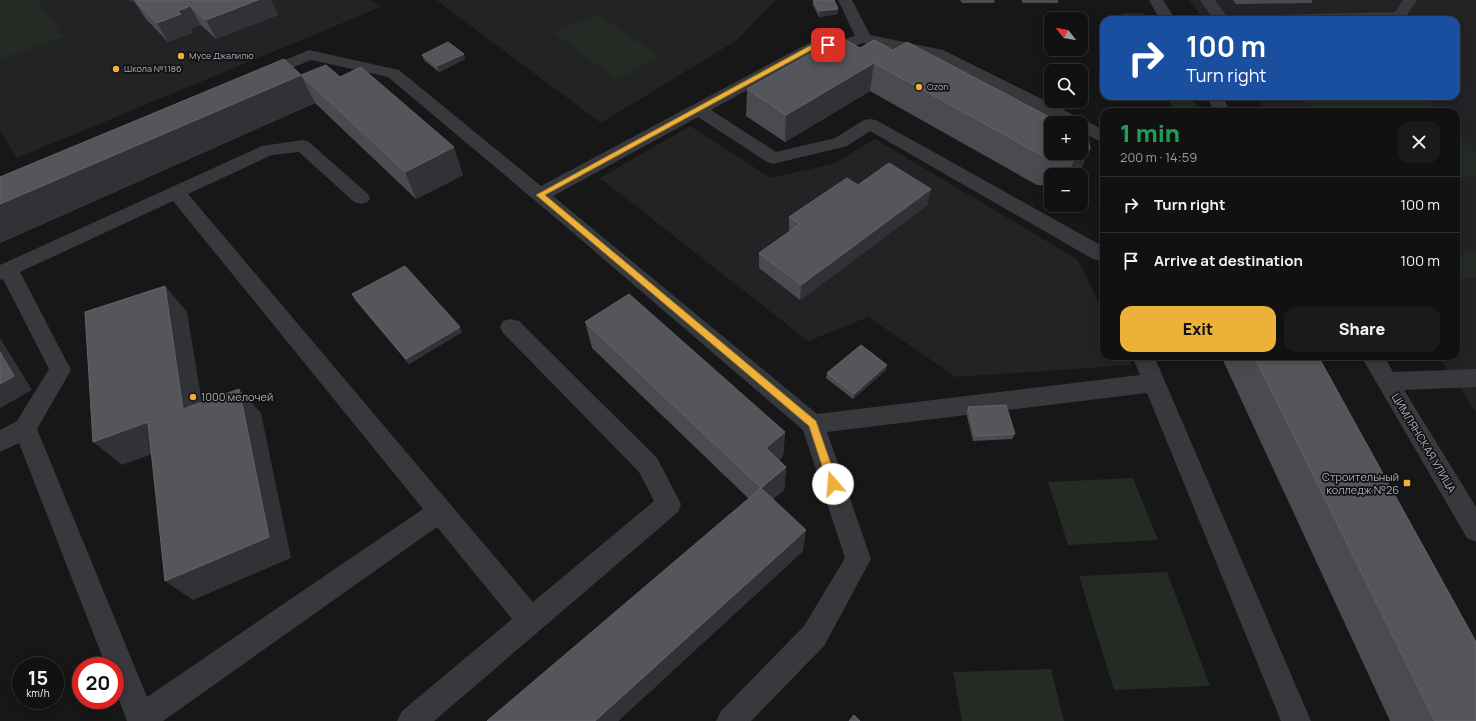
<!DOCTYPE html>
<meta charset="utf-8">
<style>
body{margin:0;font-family:Manrope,sans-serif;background:#1a1a1b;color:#f1f3f6;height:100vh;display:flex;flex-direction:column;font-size:15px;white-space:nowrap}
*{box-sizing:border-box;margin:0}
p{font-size:13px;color:#9c9d9f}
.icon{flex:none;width:22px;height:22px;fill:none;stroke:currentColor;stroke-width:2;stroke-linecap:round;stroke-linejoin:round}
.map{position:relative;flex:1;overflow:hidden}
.drawer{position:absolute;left:1100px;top:108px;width:360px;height:252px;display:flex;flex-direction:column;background:#111112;border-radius:12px;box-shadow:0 2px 10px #0003,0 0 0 1px #303132}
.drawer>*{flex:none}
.hud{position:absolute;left:1100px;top:16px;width:360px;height:84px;border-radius:12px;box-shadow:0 2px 10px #0003,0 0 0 1px #303132;background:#1a4fa0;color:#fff;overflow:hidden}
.needle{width:26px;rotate:301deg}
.controls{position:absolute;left:1044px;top:12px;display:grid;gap:8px}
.controls a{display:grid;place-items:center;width:44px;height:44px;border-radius:8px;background:#111112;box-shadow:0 2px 10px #0003,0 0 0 1px #303132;font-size:20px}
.speed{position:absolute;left:12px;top:657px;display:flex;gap:8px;font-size:20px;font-weight:700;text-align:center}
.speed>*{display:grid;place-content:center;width:52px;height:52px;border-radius:50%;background:#111112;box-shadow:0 2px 10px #0003,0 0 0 1px #303132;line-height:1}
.speed small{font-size:10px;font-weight:400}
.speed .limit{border:6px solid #d22;background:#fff;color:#111}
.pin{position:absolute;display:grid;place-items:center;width:34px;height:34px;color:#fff;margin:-17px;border-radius:8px;box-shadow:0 2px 6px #0006}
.me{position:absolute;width:44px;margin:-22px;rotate:342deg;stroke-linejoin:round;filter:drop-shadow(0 0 3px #0008)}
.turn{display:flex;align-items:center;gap:14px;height:84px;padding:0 20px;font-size:18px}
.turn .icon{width:52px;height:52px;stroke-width:2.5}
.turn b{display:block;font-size:28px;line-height:34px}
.round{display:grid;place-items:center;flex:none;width:42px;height:42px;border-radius:12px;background:#1a1a1b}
.overview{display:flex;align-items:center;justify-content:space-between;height:68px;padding:0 20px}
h1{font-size:24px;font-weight:800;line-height:30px;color:#1e9e55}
.cta{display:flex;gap:8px;margin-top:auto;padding:8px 20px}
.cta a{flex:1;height:46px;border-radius:12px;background:#edb13a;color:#111;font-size:16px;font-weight:800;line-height:46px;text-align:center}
.cta a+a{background:#1a1a1b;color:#f1f3f6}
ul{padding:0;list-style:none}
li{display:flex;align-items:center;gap:12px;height:56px;padding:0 20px;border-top:1px solid #303132}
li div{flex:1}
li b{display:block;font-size:15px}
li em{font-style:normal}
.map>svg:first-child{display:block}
</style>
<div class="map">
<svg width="1476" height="721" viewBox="0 0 1476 721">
<rect width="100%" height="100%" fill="#171718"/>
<!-- built -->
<g fill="#232325">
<polygon points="0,0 371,0 381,7 17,158 0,131"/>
<polygon points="436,0 776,0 737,40 601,123"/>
<polygon points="1189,0 1476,0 1476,412 1438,356 1456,356 1456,112 1267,112 1256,96 1456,96 1456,20 1203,20"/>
<polygon points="690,126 771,178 836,163 875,139 1077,259 1104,312 1104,356 1127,356 1132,365 956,377 868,317 808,341 600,178"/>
</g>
<!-- green -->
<g fill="#232b24">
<polygon points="0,0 37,0 64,37 0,59"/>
<polygon points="1122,13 1144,13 1148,20 1126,20"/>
<polygon points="596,14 660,57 617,79 554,33"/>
<polygon points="1166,96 1191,96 1201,112 1175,112"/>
<polygon points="1302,96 1426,96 1440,112 1313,112"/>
<polygon points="1456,130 1476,153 1476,177 1456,177"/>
<polygon points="1476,251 1476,278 1456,279 1456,252"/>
<polygon points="1133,478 1158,540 1068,545 1048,482"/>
<polygon points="1167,572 1210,686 1114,690 1079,576"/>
<polygon points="1051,669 1064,721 962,721 953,672"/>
</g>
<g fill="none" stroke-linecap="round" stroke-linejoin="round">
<!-- minor -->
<g fill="#38393d" fill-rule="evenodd">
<polygon points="838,0 852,0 870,35 943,50 1104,130 1104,143 1081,132 1081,123 1063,123 932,57 864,43 840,50 818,51 711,110 776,152 835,138 864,120 870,119 876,120 1104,247 1104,260 1100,261 1093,259 870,131 847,146 773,164 767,162 698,117 553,196 817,414 1140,375 1132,356 1154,356 1311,721 1281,721 1147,393 827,432 871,559 824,646 751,721 716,721 721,711 804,626 845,558 803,430 564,225 388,77 311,60 268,78 262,80 256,78 254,75 256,72 309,50 399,70 541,186 809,43 839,40 855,36"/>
<polygon points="1149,0 1163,0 1176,20 1160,20"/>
<polygon points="1200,0 1215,0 1230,20 1214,20"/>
<polygon points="1403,0 1417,0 1404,19 1401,20 1262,20 1265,17 1270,15 1395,12"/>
<polygon points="1206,96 1222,96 1231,112 1215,112"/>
<path d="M303,140l6,2 59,52 2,4 -2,4 -7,2 -7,-2 -55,-50 -27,3 -84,39 345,408 121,-101 -15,-29 -136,-139 -3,-6 3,-6 8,-2 8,2 138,137 24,46 -3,8 -244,209h-37l5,-10 110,-92 -75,-92 -274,194h-36l-12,-32v-23h-9l-87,-223 -19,9v-22l17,-9 32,-52 -46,-90 -3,1v-15l262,-119zM173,201l250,308 -276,188 -110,-268 34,-59 -51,-98z"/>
<polygon points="1361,356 1384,356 1393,372 1476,369 1476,387 1404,390 1476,507 1476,542 1467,538"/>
</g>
</g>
<!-- wall -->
<g fill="#4a4b50">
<polygon points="129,0 271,0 278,15 216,39 201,25 190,29 192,33 168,42 145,18 134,1 131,2"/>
<polygon points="813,0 838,14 819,17 813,5"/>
<polygon points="960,0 995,0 994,3 962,3"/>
<polygon points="1021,0 1058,0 1058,3 1023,3"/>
<polygon points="1233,0 1313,0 1311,3 1236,4"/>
<polygon points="860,48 893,50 1090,149 1078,175 1051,175 1051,186 1037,185 870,91 785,142 746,116 747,89"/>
<polygon points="422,55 465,59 439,72 424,60"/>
<polygon points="301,75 463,175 416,199 315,103 0,243 0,177"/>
<polygon points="858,185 931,189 927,205 800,300 759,268 759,253 789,232 789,217"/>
<polygon points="352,294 462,332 409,364 355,300"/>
<polygon points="585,322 785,432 783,456 779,460 786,467 784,490 773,499 803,551 618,721 487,721 749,499 592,348"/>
<polygon points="1221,356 1318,356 1476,721 1390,721"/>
<polygon points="886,370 853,399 826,378 827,373"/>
<polygon points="968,407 1015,434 1012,439 973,441 966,412"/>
</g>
<!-- shaded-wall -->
<g fill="#313235">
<polygon points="130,0 134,0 134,1 131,2"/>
<polygon points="258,0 271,0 278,15 216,39 206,20"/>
<polygon points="190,6 201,25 190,29 192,33 168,42 157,23 178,11"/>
<polygon points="838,9 838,14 819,17 819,11"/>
<polygon points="464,54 465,59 439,72 437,66"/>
<polygon points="874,63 870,91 785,142 786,115"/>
<polygon points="301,75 315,103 0,243 0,204"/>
<polygon points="454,147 463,175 416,199 405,172"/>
<polygon points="1090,149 1078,175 1068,175 1075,159"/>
<polygon points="931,189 927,205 800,300 801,285"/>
<polygon points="165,286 187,312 207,433 183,409"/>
<polygon points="460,327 462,332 409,364 406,359"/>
<polygon points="0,338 32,390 0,408"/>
<polygon points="887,365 886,370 853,399 854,394"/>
<polygon points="239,389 261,413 291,558 193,600 165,581"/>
<polygon points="148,422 174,446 122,465 93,442"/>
<polygon points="785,432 783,456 765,471 766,448"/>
<polygon points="786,467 784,490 760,510 761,488"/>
<polygon points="806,530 803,551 618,721 595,721"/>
</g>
<!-- building -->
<g fill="#54565b" stroke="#62646a">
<polygon points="134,0 258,0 206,20 190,6 178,11 181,14 157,23"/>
<polygon points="813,0 834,0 838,9 819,11"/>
<polygon points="840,37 860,48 874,40 893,50 907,42 1061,123 1051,123 1051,153 1081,153 1081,134 1088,137 1090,149 1075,159 1047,158 874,63 786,115 747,89"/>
<polygon points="448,42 464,54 437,66 422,55"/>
<polygon points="284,59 301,75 326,65 340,77 361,67 454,147 405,172 301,75 0,204 0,177"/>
<polygon points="889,163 931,189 801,285 759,253 800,224 789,217 847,178 858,185"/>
<polygon points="405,266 460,327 406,359 352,294"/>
<polygon points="165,286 183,409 239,389 269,537 165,581 148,422 93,442 85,312"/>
<polygon points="629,294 785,432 766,448 786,467 761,488 585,322"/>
<polygon points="861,345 887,365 854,394 827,373"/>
<polygon points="0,352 14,376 0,384"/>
<polygon points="1254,356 1318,356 1476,642 1476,721 1435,721"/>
<polygon points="1006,405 1015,434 975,436 968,407"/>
<polygon points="761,488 806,530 595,721 487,721"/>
<polygon points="854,715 860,721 849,721"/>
</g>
<!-- route -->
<polygon fill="#edb13a" stroke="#9a7326" points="828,43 831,45 830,47 817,47 545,195 816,421 838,484 836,487 833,489 829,487 828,484 809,426 536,195 813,44"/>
<!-- markers -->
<g fill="#edb13a" stroke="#121213" stroke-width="1.5">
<circle cx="181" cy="56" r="4"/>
<circle cx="116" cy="69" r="4"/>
<circle cx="919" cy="87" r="4"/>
<circle cx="193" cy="397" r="4"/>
<rect x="1403" y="479" width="8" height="8" rx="2"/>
</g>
<g text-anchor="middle" stroke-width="3.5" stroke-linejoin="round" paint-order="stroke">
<!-- far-poi labels -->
<g font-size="9" fill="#a9aeb8" stroke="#121213" text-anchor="start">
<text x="189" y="59">Мусе Джалилю</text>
<text x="124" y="72">Школа №1186</text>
<text x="927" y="90">Ozon</text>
</g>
<!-- poi labels -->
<g font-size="11" fill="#a9aeb8" stroke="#121213" text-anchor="start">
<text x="201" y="401">1000 мелочей</text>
<text x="1399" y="481" text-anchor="end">Строительный<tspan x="1399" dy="13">колледж №26</tspan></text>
</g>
<!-- street labels -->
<g font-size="11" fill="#a9aeb8" stroke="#121213">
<text transform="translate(1424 443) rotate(59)" y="4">ЦИМЛЯНСКАЯ УЛИЦА</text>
</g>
</g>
</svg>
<div class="controls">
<a><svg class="needle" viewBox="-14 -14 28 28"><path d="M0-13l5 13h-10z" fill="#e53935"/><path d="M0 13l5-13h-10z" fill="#9c9d9f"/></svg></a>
<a><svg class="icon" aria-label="search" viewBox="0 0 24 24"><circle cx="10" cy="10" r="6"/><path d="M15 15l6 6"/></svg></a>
<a>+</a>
<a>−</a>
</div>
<div class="speed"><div>15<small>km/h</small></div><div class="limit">20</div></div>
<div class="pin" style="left:828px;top:45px;background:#d93025"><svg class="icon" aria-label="arrive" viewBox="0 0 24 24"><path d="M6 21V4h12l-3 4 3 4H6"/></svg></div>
<svg class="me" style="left:833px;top:484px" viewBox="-20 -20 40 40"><circle r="19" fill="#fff"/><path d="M0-13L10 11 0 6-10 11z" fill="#edb13a"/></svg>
<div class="hud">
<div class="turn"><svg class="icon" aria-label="right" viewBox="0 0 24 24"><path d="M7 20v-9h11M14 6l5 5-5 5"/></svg><div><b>100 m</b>Turn right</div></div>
</div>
<section class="drawer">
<div class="overview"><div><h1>1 min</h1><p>200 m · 14:59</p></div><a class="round"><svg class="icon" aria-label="close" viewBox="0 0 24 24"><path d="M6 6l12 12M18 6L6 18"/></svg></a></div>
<ul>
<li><svg class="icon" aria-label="right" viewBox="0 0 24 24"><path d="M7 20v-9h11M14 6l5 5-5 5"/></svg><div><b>Turn right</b></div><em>100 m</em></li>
<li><svg class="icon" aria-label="arrive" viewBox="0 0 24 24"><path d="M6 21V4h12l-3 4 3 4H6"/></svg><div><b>Arrive at destination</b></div><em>100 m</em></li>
</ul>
<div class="cta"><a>Exit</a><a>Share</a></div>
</section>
</div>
